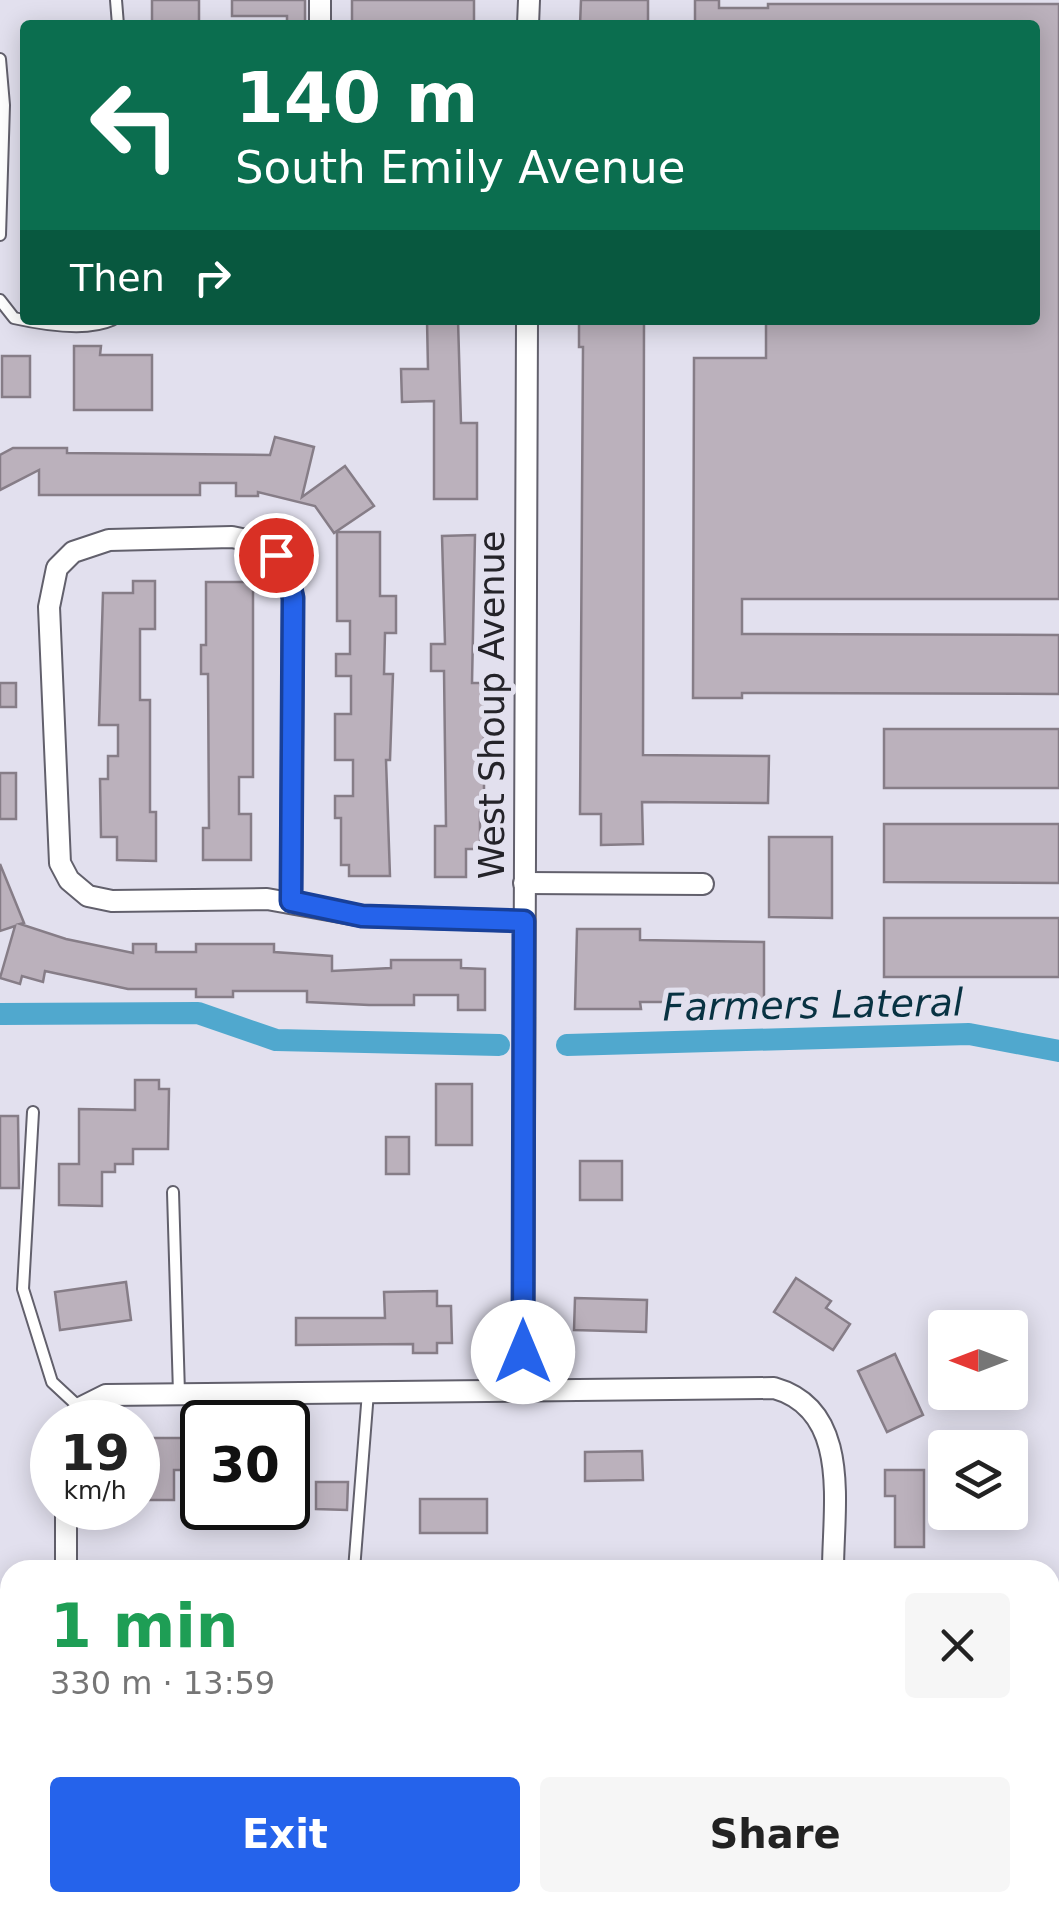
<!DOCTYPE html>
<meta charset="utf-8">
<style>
body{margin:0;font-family:"DejaVu Sans",sans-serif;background:#f6f6f6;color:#222;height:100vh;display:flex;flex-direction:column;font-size:38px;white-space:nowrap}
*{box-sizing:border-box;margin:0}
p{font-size:32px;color:#767676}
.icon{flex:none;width:55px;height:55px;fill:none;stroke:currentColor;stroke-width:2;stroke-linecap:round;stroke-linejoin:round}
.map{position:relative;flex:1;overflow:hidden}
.panel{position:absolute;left:0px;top:1560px;width:1060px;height:352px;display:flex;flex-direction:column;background:#fff;border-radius:30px 30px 0 0;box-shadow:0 5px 25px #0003}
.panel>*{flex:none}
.top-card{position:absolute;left:20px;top:20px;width:1020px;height:305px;border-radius:10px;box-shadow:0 5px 25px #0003;background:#0b6e4f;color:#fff;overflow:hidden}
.needle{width:65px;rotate:270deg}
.buttons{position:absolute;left:928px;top:1310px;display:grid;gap:20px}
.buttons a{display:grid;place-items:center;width:100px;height:100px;border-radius:10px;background:#fff;box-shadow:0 5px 25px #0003;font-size:50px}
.speed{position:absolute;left:30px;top:1400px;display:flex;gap:20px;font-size:50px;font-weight:700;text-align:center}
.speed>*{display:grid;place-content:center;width:130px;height:130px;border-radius:50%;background:#fff;box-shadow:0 5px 25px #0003;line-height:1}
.speed small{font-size:25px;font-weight:400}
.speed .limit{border:5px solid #111;border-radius:15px;background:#fff;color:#111}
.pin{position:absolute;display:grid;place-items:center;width:85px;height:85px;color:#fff;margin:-42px;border:5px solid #fff;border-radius:50%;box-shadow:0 2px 10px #0007}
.me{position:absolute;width:110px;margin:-55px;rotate:0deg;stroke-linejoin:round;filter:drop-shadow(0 0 8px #0008)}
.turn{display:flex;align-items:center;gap:35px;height:210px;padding:0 50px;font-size:45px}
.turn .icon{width:130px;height:130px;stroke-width:2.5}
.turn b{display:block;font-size:70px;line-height:85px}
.then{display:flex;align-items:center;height:95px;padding:0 50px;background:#0003;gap:20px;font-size:38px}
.round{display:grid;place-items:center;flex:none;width:105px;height:105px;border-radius:10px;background:#f6f6f6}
.summary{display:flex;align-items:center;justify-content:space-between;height:170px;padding:0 50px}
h1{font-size:60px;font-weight:600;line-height:75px;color:#1e9e55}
.action{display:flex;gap:20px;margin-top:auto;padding:20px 50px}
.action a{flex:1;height:115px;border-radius:10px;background:#2563eb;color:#fff;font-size:40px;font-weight:600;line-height:115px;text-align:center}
.action a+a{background:#f6f6f6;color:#222}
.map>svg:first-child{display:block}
</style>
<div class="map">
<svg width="1059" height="1912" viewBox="0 0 1059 1912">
<rect width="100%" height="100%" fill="#e2e0ee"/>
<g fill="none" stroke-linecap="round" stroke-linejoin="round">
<!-- canal -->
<g stroke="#50a8ce" stroke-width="22">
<polyline points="0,1014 198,1013 276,1040 499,1045"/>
<polyline points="567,1045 969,1034 1059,1051"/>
</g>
</g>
<!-- building -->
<g fill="#bbb1bc" stroke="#867d87" stroke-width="2.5">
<rect x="152" y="0" width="47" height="25"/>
<polygon points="232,0 305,0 305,25 287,25 287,16 232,16"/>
<rect x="352" y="0" width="122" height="25"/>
<polygon points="581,0 648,0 648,25 580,25"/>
<polygon points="695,0 719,0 719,8 768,8 768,4 1059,4 1059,599 742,599 742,634 1059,635 1059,694 742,693 742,698 693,698 694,358 766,358 766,320 1035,320 1035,25 695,25"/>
<polygon points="427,320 458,320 461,423 477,423 477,499 434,499 434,401 402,402 401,369 428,369"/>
<polygon points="579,320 644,320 643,755 769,756 768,803 642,802 643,844 601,845 601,814 580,814 583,347 579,347"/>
<polygon points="74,346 101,346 100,355 152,355 152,410 74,410"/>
<rect x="2" y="356" width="28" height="41"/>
<polygon points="275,437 314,447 302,497 345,466 374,506 334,533 315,506 258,492 258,496 236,496 236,483 200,483 200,495 39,495 39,470 0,490 0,455 13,448 67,448 67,453 270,455"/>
<polygon points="337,532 380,532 380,596 396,596 396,633 385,633 384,674 393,674 390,760 386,760 390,876 349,876 349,865 341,865 341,818 335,818 335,796 353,796 353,760 335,760 335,714 351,714 351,676 336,676 336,654 350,654 350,621 337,621"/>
<polygon points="475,535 472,683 484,683 484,812 480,812 480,849 466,849 466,877 435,877 435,826 446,826 444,671 431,671 431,644 445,644 442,536"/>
<polygon points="133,581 155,581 155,629 140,629 140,700 150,700 150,812 156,812 156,861 117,860 117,837 101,837 100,779 108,779 108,756 118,756 118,725 99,725 103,593 133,593"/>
<polygon points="206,582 253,582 253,777 239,777 239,814 251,814 251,860 203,860 203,828 209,828 208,674 201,674 201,645 206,645"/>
<rect x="0" y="683" width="16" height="24"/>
<rect x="884" y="729" width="175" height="59"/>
<rect x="0" y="773" width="16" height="46"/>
<polygon points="884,824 1059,824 1059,883 884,882"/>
<polygon points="769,837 832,837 832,918 769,917"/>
<polygon points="0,864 24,923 20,924 66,939 133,953 133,944 156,944 156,952 196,952 196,944 274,944 274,952 332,956 332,971 391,968 391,960 461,960 461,968 485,969 485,1010 458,1010 458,995 414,995 414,1005 369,1005 307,1002 307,991 233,991 233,997 196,997 196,989 128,989 45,971 43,982 22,976 20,984 0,978 15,926 0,931"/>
<rect x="884" y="918" width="175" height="59"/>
<polygon points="577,929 640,929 640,940 764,942 764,1002 640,1002 641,1009 575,1009"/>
<polygon points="135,1080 159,1080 159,1089 169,1089 168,1149 133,1149 133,1164 115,1164 115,1172 102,1172 102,1206 59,1205 59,1164 79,1164 79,1109 135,1110"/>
<rect x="436" y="1084" width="36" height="61"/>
<polygon points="0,1116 18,1116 19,1188 0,1188"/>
<rect x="386" y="1137" width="23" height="37"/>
<rect x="580" y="1161" width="42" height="39"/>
<polygon points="796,1278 831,1301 826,1308 850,1324 833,1350 774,1312"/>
<polygon points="126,1282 131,1320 60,1330 55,1292"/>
<polygon points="437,1291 437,1306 451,1306 452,1343 437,1343 437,1353 413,1353 413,1344 296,1345 296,1318 385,1318 384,1292"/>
<polygon points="575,1298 647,1300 646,1332 574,1330"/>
<polygon points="895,1354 923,1415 887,1432 858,1371"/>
<polygon points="138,1438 185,1438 186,1470 174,1470 174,1500 138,1500"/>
<polygon points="642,1451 643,1480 585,1481 585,1452"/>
<polygon points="885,1470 924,1470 924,1547 895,1547 895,1496 885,1496"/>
<polygon points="316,1482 348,1482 347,1510 316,1509"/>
<rect x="420" y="1499" width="67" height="34"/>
</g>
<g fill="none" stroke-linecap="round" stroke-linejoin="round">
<!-- service casing -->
<g stroke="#62606c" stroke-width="14">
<g id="service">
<polyline points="116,0 118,25"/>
<polyline points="0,59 4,105 0,235"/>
<path d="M0,300l14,18c27,6 72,14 98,2"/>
<polyline points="33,1112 23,1289 52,1382 80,1408"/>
<polyline points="173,1192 179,1393"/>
<polyline points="354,1570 368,1392"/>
</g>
</g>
<!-- minor casing -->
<g stroke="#62606c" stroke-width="24">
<g id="minor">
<polyline points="320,0 320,25"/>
<polyline points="528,25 529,0"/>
<polyline points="524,883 703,884"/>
<polyline points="291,901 293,598 289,575 276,555 256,542 232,537 109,540 73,552 57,568 49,607 60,863 69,880 88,896 112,901 267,899 362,916 524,921"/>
<polyline points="523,1391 527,320"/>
<path d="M72,1422l8,-14 26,-13 668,-7c78,22 59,118 59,182"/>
<polyline points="66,1570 66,1508"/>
<polyline points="0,1736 10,1732"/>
<polyline points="344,1902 347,1912"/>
<polyline points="834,1902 834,1912"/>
</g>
</g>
<!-- service -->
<use href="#service" stroke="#fff" stroke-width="10"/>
<!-- minor -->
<use href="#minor" stroke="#fff" stroke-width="20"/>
</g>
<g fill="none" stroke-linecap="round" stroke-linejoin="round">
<!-- route casing -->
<g stroke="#184099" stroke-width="25">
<polyline id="route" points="276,555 288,575 293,598 291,901 362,916 524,921 523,1352"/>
</g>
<!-- route -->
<use href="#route" stroke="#2563eb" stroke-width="18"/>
</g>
<g text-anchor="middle" stroke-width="10" stroke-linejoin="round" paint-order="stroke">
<!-- street labels -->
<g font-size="35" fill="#242329" stroke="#e2e0ee">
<text transform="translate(492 705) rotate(-90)" y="12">West Shoup Avenue</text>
</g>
<!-- water labels -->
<g font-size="38" font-style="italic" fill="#083242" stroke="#e2e0ee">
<text transform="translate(813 1005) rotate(-1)" y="13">Farmers Lateral</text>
</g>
</g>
</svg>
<div class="buttons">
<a><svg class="needle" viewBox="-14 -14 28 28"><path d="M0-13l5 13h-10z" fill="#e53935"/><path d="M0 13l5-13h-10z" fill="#767676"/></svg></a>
<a><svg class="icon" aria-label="layers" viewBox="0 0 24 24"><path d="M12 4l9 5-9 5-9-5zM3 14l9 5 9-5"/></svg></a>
</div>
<div class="speed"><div>19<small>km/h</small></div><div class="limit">30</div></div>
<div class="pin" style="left:276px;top:555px;background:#d93025"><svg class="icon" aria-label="arrive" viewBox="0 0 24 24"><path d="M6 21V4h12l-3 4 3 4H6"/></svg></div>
<svg class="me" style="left:523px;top:1352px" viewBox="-20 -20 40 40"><circle r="19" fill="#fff"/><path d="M0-13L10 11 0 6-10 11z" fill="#2563eb"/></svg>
<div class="top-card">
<div class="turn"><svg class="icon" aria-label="left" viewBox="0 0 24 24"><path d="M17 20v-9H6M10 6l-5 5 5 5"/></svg><div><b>140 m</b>South Emily Avenue</div></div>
<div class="then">Then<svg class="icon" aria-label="right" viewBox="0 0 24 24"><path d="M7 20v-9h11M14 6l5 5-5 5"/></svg></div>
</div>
<section class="panel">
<div class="summary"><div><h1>1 min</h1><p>330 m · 13:59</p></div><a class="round"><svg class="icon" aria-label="close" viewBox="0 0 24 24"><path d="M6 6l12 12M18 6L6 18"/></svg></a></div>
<div class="action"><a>Exit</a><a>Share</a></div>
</section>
</div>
